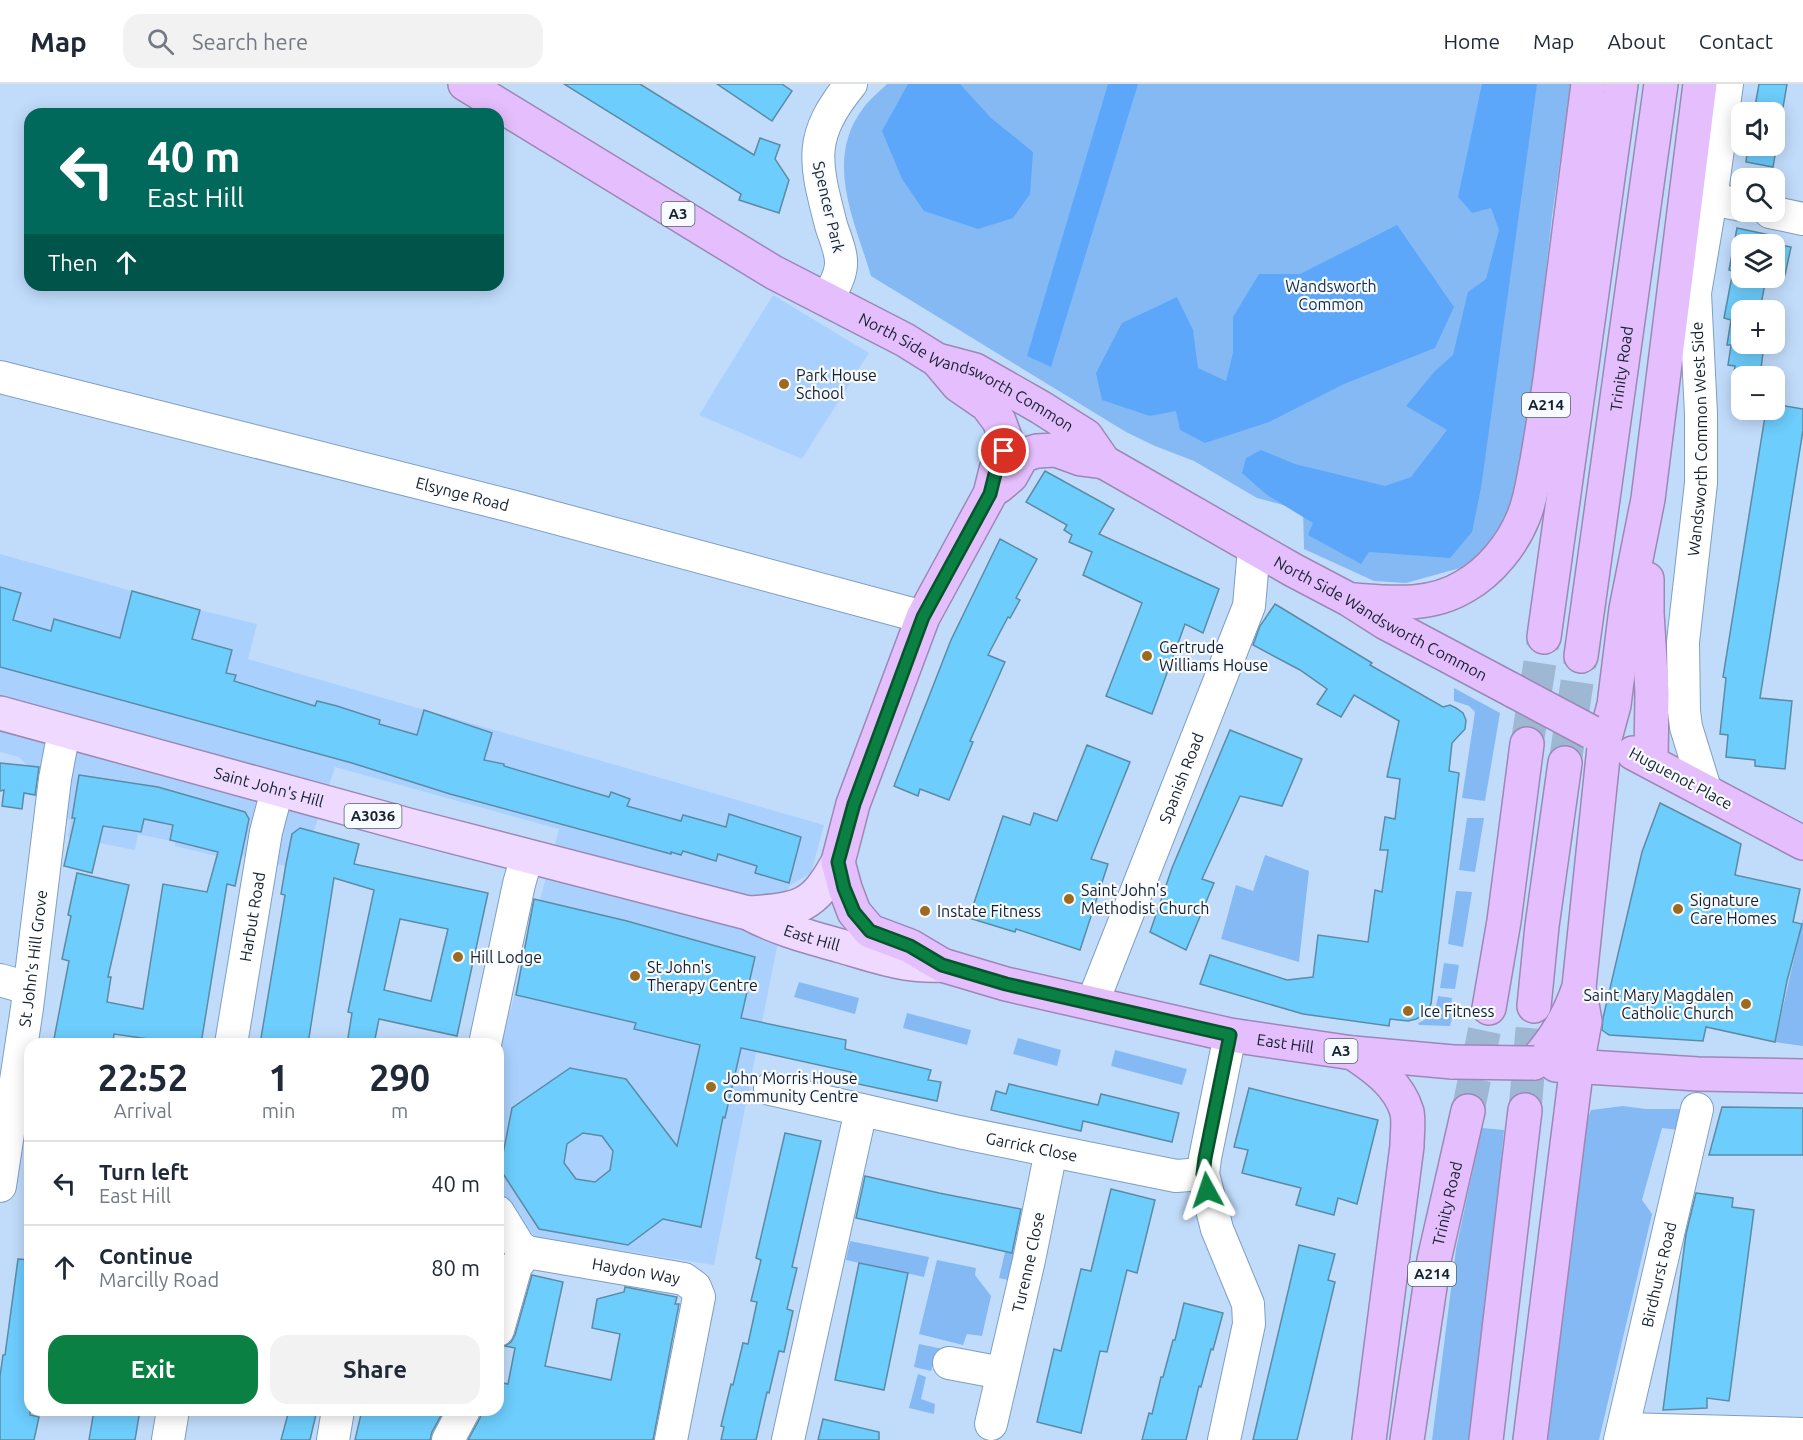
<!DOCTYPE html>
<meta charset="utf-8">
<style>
body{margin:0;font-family:Ubuntu,sans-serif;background:#f2f2f3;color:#1f2937;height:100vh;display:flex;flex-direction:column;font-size:22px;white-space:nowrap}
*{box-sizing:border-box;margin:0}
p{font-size:20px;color:#747a83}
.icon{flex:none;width:33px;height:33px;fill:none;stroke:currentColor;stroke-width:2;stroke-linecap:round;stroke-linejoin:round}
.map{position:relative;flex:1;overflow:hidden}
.sheet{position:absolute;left:24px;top:954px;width:480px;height:378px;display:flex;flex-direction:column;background:#fff;border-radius:18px;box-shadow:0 3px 15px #0003}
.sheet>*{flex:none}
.hud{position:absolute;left:24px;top:24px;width:480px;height:183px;border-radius:18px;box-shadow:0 3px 15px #0003;background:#00695c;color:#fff;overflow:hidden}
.fabs{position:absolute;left:1731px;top:18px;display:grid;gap:12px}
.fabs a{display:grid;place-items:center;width:54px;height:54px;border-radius:12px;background:#fff;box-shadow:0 3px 15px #0003;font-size:30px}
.pin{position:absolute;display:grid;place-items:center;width:51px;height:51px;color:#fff;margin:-26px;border:3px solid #fff;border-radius:50%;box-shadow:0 2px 6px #0007}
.me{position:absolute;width:66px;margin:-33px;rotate:355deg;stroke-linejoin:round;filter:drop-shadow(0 0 4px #0008)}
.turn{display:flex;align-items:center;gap:21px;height:126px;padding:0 24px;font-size:27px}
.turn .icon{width:78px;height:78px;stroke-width:2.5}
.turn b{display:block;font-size:42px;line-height:51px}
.then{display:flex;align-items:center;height:57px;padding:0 24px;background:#0003;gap:12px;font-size:22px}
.eta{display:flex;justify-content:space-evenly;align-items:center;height:102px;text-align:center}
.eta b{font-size:36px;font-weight:700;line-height:42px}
.button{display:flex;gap:12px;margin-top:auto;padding:12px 24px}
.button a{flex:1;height:69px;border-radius:18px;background:#0b8043;color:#fff;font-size:24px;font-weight:700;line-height:69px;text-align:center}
.button a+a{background:#f2f2f3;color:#1f2937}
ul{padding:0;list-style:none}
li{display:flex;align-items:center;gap:18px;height:84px;padding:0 24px;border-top:2px solid #e0e1e3}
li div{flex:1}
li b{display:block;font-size:22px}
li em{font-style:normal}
header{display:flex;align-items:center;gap:36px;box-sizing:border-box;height:84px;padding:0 30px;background:#fff;border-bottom:2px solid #e0e1e3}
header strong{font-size:28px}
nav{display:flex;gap:33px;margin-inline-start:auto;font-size:21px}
.search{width:420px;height:54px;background:#f2f2f3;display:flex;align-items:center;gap:15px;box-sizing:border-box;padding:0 21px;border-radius:18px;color:#747a83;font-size:22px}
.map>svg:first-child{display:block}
</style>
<header>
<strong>Map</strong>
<div class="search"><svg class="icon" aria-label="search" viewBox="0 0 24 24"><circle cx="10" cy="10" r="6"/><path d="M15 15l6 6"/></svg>Search here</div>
<nav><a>Home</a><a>Map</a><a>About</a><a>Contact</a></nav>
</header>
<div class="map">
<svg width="1803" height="1356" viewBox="0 0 1803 1356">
<rect width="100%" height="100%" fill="#c1dcfb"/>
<!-- built -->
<g fill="#aad1fd">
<polygon points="773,211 869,269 802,375 699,331"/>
<polygon points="0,470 200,526 257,540 248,575 824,741 811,789 789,802 714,1181 535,1153 503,1114 498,1098 498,972 559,745 335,683 312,753 308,787 218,767 216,772 175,762 175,758 138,750 135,766 68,753 71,736 59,733 68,688 34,688 19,673 0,668"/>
</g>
<!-- green -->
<g fill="#85b9f4">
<path d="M887,0h684l-19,132 -25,231 -17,65 -24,40 -26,16 -54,15 -32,-2 -70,-32 -1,-39 -46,-12 -63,-37 -39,-15 -29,-14 -255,-156c-16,-55 -48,-116 -7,-169 6,-8 15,-15 23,-23z"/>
<polygon points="1454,604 1500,629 1485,717 1462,714 1475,628 1469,622 1454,617"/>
<polygon points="1467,734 1484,734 1475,788 1459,786"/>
<polygon points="1265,771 1309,787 1299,878 1221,855 1236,801 1253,807"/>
<polygon points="1456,807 1472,808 1463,863 1448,860"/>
<polygon points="1803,835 1803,962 1775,958"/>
<polygon points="1444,879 1459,881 1455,905 1440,904"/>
<polygon points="799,898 859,914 855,930 794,913"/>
<path d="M1438,912l14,2 -2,15 3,1 -3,12 -31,-1 -1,-2c14,-6 18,-13 20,-27z"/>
<polygon points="907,929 971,946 967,961 903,944"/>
<polygon points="1018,954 1061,966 1057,982 1013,970"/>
<polygon points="1115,966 1187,985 1182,1001 1111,982"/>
<polygon points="1623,1022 1646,1025 1682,1025 1679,1046 1662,1044 1642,1116 1652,1130 1599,1356 1541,1356 1584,1044 1591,1026"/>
<polygon points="1482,1044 1504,1046 1487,1233 1472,1356 1432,1356 1456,1165"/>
<polygon points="850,1157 929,1173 924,1193 846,1176"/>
<polygon points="1005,1168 1018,1170 1012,1197 999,1194"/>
<polygon points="937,1176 976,1184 975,1191 991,1212 982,1252 967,1250 963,1261 919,1250"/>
<polygon points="919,1260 948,1266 935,1274 931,1287 914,1283"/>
<polygon points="918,1290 926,1293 921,1315 935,1320 934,1330 909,1324"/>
</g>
<!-- forest -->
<g fill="#5ca7f9">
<polygon points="908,0 960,0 991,34 1033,68 1030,110 1013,134 978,145 924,127 902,95 882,47"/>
<polygon points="1108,0 1138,0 1051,283 1027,272"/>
<polygon points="1482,0 1537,0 1481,404 1472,448 1450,474 1369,468 1361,480 1308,451 1313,439 1267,411 1242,389 1246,374 1261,366 1295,380 1385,402 1411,393 1447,346 1406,322 1434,288 1453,271 1468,208 1486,195 1499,146 1491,124 1472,129 1458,113"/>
<polygon points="1397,141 1454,223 1435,264 1344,300 1269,338 1205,359 1180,346 1176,327 1150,332 1102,316 1096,289 1122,239 1177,213 1193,246 1198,284 1226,297 1233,269 1233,233 1259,190 1300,190"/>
</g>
<!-- building -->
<g fill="#6dcdfd" stroke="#5b8ba5" stroke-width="1.5" fill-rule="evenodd">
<polygon points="564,0 640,0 754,71 760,54 780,61 775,75 789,96 779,129 739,116 741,110"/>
<polygon points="717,0 782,0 792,7 772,37"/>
<polygon points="1759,0 1787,0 1773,83 1746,78 1748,62 1774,62 1774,28 1754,28"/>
<polygon points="1737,144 1770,151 1768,158 1791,163 1785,191 1774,189 1774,160 1742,160 1742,194 1766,194 1760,226 1742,226 1742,260 1764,260 1761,285 1766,286 1765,292 1742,292 1742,302 1732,301 1735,282 1728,281 1731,261 1727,261 1731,236 1724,234 1733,187 1729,186"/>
<polygon points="1774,320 1803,325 1803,346 1760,614 1792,617 1785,685 1755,682 1755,676 1726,673 1728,651 1720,650 1726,594 1723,593 1766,326 1774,326"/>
<polygon points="1045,387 1114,425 1099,450 1219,505 1203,549 1185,540 1152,630 1106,612 1142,519 1083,491 1092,468 1069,458 1072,451 1064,446 1067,441 1026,418"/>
<polygon points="1000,455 1037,475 1016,514 1020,516 1010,534 1008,533 988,571 1005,578 970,657 973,658 949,716 920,705 918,712 894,702 951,556"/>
<polygon points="0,503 21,509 13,536 51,547 54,535 120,554 132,507 200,526 192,555 232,566 226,589 236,591 234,597 315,622 317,617 337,622 380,636 379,640 417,651 424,626 492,649 484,676 504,680 504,682 609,713 611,708 630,715 627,722 681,737 683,731 726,743 729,730 801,753 789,799 755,789 757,782 718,770 716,777 683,767 681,771 671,768 671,770 450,710 352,679 0,583"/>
<polygon points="1275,520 1372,579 1370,581 1443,623 1450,621 1456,624 1463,629 1466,636 1465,645 1452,659 1449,687 1459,689 1431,920 1424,931 1416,935 1408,937 1390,935 1389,942 1303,930 1200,900 1210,871 1287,896 1313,893 1318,851 1368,858 1375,806 1382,808 1388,766 1380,766 1385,733 1395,735 1400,695 1387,693 1399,637 1354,611 1341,633 1317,620 1327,605 1300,586 1253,561 1260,542"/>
<polygon points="1230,646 1302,675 1282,722 1240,712 1202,795 1214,799 1186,866 1150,848 1172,784"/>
<polygon points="1087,661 1130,678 1091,775 1108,780 1080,866 1016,845 1015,848 969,834 1003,732 1030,741 1034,729 1057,737"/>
<polygon points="0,679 39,683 35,711 24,709 22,725 2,722 4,706 0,707"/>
<polygon points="79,691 158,703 245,728 249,735 235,802 227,800 201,960 155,960 155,956 114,950 113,960 97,956 96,960 53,960 69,877 62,875 71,832 68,831 77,789 129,801 108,893 111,893 107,918 143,925 163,800 207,808 218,768 170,756 173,741 144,735 141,748 103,742 92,789 64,782 75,734 72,734"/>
<polygon points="1660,719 1741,760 1735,791 1800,805 1793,838 1802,840 1787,897 1775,958 1706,943 1703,957 1609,951 1602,946 1603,934 1642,768"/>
<path d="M300,744l59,16 -5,20 134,29 -31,143 -78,-17 -5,25h-27l5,-31 -4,-1 26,-122 -40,-12 -26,166h-48l25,-149 -4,-1 5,-30 6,-30zM400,835l48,10 -17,72 -47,-11z"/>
<path d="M534,815l93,22 128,36 -14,61 105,22 -1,9 86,21 -3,10 13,2 -4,19 -88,-19 2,-10 -110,-24 -16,70 -2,-1 -22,110 -38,-8 -35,26 -89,-16 -39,-60 12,-61 58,-40 56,11 51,67 23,-101 -66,-16 2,-6 -120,-28zM583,1049l19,3 11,15 -3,19 -15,12 -19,-3 -12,-16 3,-19z"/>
<polygon points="1009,1000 1098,1021 1101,1010 1179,1029 1172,1058 1083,1037 1081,1047 991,1026 996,1007 1006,1010"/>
<polygon points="1249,1004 1378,1036 1357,1120 1338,1114 1334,1131 1296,1121 1301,1104 1242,1089 1248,1066 1234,1063"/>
<polygon points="1722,1023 1803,1024 1803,1071 1709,1071"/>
<polygon points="785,1049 821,1057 792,1183 797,1184 787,1225 793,1227 784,1268 779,1267 769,1309 767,1308 756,1356 721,1356 724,1343 721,1342 731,1300 733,1301 743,1259 748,1260 757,1218 751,1217 761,1176 756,1174"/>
<polygon points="865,1092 939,1109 1021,1125 1012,1169 856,1134"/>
<polygon points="1111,1105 1155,1116 1137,1189 1127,1186 1107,1268 1100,1267 1081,1349 1037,1338 1054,1265 1061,1267 1081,1185 1091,1187"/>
<polygon points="1696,1109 1733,1114 1732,1123 1754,1126 1729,1317 1707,1314 1707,1324 1663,1326 1686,1150"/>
<polygon points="1299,1161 1335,1170 1328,1196 1335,1198 1309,1307 1297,1356 1253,1356"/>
<polygon points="18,1175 30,1176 30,1331 39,1333 34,1356 0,1356 0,1292 3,1271 5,1271"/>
<polygon points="859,1179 908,1189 884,1306 835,1296"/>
<polygon points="532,1191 563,1198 545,1282 611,1296 620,1250 592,1244 597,1215 624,1208 625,1203 677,1213 675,1220 679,1220 653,1356 468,1356 480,1334 482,1326 498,1326 498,1298 508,1300 515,1264 505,1262 511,1258 515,1251"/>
<polygon points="1184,1219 1223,1229 1213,1266 1211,1265 1201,1303 1199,1302 1186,1356 1142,1356 1149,1329 1152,1330 1161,1293 1163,1293 1173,1256 1175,1256"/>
<polygon points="94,1326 140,1326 135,1356 89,1356"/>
<polygon points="289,1326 317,1326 310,1356 281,1356"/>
<polygon points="362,1326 444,1326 432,1348 430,1356 355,1356"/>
<polygon points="823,1335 879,1348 879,1356 818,1356"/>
</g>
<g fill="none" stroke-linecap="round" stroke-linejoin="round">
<!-- highway-tunnel -->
<g stroke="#9eb7d2" stroke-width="33" stroke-dasharray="33 16" stroke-linecap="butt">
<polyline points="1527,660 1544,553"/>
<polyline points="1565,679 1581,572"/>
<polyline points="1525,1026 1534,922"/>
<polyline points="1468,1027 1489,924"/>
</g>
<!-- minor casing -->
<g stroke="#7e9ec3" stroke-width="34">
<g id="minor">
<polyline points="1711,115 1742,121"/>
<polyline points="1770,128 1803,135"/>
<path d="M827,215c6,-10 13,-21 14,-34 1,-12 -6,-27 -10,-40 -16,-63 -24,-87 20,-141"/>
<path id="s1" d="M0,293l511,129 412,111"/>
<path id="s2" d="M1706,708l-20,-65 -2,-16 -1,-69 18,-159v-69l-6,-121 16,-94 16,-115"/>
<polyline points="0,896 28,904"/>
<path id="s3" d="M1092,920l157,-398 5,-58"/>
<path id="s4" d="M231,960l35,-212 11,-42"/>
<polyline points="485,960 519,800 527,772"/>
<path id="s5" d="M770,1005l189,43 217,44 27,-2"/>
<path id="s6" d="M0,1102l27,-178 28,-229 9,-48"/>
<polyline points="498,1128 519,1162 527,1168"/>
<path id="s7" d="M498,1246l18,-64 11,-14 157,27 11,8 4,10 -28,143"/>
<polyline points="949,1279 1002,1289"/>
<path id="s8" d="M991,1340l38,-164 22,-109"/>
<polyline points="1623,1345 1803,1350"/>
<polyline points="168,1356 173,1326"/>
<polyline points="333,1356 338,1326"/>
<polyline points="448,1356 464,1326"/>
<polyline points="788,1356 861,1026"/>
<polyline points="1224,1356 1249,1240 1248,1220 1217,1145 1203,1090 1205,1074 1230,951"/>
<path id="s9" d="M1620,1356l77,-331"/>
</g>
</g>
<!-- major casing -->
<g stroke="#9c88b5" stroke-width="36">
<g id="major">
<path id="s10" d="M0,629l408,112 340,88c30,16 61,24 93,33 34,10 65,21 101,19"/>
<path d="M750,829c50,-4 63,-5 88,-51"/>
</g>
</g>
<!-- highway casing -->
<g stroke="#9c88b5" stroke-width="36">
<g id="highway">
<path id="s11" d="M465,0l308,188 132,68 32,20 38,10 65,37 46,29 18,26 189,108 57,30 36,23 128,68"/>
<path id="s12" d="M937,276l21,25 29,20 12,16 7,19 -1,5 -9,25 -6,24 -67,123 -70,187 -15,58 7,26 9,24 16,19 40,15 32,19 64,19 224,51 123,18 100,9"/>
<polyline points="998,403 1011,392 1021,374 1027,370 1037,367 1056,366 1081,375 1104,378"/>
<polyline points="1647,495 1647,529 1652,608 1651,678"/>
<path d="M1355,516c38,3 76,7 110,-14 25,-14 47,-41 58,-68 8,-18 10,-38 14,-57 5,-30 10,-59 14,-89 13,-96 25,-192 37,-288"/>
<polyline points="1544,553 1621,0"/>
<path id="s13" d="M1581,572l80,-572"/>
<polyline points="1633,669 1803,759"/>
<polyline points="1534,922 1542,842 1565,679"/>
<polyline points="1489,924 1504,837 1527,660"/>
<path d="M1353,969c22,15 46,31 54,59 2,10 0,23 0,34l-38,294"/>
<path d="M1534,979c21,-24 35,-46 45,-76l26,-249 9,-33 12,-96 22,-110 52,-415"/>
<polyline points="1556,981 1698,990 1803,992"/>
<path id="s14" d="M1407,1356l27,-180 34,-149"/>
<polyline points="1486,1356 1525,1026"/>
<polyline points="1530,1356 1577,981 1585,937 1580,909"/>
</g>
</g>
<!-- minor -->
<use href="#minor" stroke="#fff" stroke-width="32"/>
<!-- major -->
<use href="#major" stroke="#efd9fe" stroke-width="33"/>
<!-- highway -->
<use href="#highway" stroke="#e5bffd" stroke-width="33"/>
<!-- highway-bridge casing -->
<g stroke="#9c88b5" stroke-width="36" stroke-linecap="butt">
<g id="highway-bridge">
<polyline points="1514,607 1591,648"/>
<polyline points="1453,978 1534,979"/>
</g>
</g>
<!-- highway-bridge -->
<use href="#highway-bridge" stroke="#e5bffd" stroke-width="33"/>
</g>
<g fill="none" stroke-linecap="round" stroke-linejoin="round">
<!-- route casing -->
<g stroke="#07532c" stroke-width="15">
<polyline id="route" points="1004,367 996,386 990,410 923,533 854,720 838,778 844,804 854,828 870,847 910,862 942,881 1006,900 1230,951 1205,1074 1203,1090 1207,1106"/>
</g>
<!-- route -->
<use href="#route" stroke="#0b8043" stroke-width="10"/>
</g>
<!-- markers -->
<g fill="#9d6b20" stroke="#f7fafe" stroke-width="2">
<circle cx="784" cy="300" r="6"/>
<circle cx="1147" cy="572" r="6"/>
<circle cx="1069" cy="815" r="6"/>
<circle cx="1678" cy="825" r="6"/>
<circle cx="925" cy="827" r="6"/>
<circle cx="458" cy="873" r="6"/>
<circle cx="635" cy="892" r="6"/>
<circle cx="1746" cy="920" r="6"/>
<circle cx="1408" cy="927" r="6"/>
<circle cx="711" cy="1003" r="6"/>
</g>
<g text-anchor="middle" stroke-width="4.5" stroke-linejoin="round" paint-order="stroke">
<!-- shield labels -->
<g fill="#f7fafe" stroke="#58626d" stroke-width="1.5">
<rect x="661.5" y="118" width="33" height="24" rx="4.5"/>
<rect x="1522" y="309" width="48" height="24" rx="4.5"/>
<rect x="344.5" y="720" width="57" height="24" rx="4.5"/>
<rect x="1324.5" y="955" width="33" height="24" rx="4.5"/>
<rect x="1408" y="1178" width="48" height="24" rx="4.5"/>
</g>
<g font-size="15" font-weight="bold" fill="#14212f">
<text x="678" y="135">A3</text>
<text x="1546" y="326">A214</text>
<text x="373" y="737">A3036</text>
<text x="1341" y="972">A3</text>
<text x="1432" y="1195">A214</text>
</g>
<!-- street labels -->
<g font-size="16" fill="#14212f" stroke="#f7fafe">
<text transform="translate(829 123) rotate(77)" y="6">Spencer Park</text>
<text dy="6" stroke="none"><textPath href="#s13" startOffset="290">Trinity Road</textPath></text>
<text dy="6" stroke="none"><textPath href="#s11" startOffset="579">North Side Wandsworth Common</textPath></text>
<text dy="6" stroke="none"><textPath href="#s2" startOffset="357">Wandsworth Common West Side</textPath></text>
<text dy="6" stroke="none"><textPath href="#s1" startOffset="477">Elsynge Road</textPath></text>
<text dy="6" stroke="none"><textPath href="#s11" startOffset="1065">North Side Wandsworth Common</textPath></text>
<text dy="6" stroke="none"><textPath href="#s3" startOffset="243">Spanish Road</textPath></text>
<text transform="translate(1681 694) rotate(28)" y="6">Huguenot Place</text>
<text dy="6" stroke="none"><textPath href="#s10" startOffset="279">Saint John's Hill</textPath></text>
<text dy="6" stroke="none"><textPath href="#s4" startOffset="129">Harbut Road</textPath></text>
<text dy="6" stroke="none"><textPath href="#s10" startOffset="843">East Hill</textPath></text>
<text dy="6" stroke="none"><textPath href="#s6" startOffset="230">St John's Hill Grove</textPath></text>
<text dy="6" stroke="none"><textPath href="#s12" startOffset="1074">East Hill</textPath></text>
<text dy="6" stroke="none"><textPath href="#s5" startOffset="268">Garrick Close</textPath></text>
<text dy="6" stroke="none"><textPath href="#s14" startOffset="240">Trinity Road</textPath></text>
<text dy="6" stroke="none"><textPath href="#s8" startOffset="166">Turenne Close</textPath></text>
<text dy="6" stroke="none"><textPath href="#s7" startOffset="195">Haydon Way</textPath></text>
<text dy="6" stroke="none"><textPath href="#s9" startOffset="170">Birdhurst Road</textPath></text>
</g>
<!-- park labels -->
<g font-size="16" fill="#112f50" stroke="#f7fafe">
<text x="1331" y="208">Wandsworth<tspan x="1331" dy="18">Common</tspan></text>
</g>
<!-- poi labels -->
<g font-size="16" fill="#14212f" stroke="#f7fafe" text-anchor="start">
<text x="796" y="297">Park House<tspan x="796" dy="18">School</tspan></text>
<text x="1159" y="569">Gertrude<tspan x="1159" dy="18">Williams House</tspan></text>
<text x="1081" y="812">Saint John's<tspan x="1081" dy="18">Methodist Church</tspan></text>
<text x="1690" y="822">Signature<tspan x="1690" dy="18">Care Homes</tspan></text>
<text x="937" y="833">Instate Fitness</text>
<text x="470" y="879">Hill Lodge</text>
<text x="647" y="889">St John's<tspan x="647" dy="18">Therapy Centre</tspan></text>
<text x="1734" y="917" text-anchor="end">Saint Mary Magdalen<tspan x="1734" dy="18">Catholic Church</tspan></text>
<text x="1420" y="933">Ice Fitness</text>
<text x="723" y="1000">John Morris House<tspan x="723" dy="18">Community Centre</tspan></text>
</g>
</g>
</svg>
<div class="fabs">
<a><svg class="icon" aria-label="sound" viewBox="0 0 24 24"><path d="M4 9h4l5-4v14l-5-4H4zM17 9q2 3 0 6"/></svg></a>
<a><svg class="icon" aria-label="search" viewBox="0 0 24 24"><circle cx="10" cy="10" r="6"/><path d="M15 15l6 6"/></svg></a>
<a><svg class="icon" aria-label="layers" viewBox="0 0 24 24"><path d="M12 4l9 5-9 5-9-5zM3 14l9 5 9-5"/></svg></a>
<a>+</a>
<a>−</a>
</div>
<div class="pin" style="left:1004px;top:367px;background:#d93025"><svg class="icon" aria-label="arrive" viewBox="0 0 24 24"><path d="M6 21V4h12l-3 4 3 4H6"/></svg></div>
<svg class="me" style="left:1207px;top:1106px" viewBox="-20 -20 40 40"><path d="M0-17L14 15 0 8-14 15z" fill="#0b8043" stroke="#fff" stroke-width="4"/></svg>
<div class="hud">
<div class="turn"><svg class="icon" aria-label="left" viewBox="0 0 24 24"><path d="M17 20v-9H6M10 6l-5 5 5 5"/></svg><div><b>40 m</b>East Hill</div></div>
<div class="then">Then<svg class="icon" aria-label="ahead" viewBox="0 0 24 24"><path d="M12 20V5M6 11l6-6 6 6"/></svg></div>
</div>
<section class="sheet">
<div class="eta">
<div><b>22:52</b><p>Arrival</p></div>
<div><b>1</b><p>min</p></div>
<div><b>290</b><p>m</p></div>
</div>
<ul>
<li><svg class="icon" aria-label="left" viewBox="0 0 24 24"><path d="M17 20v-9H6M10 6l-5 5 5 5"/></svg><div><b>Turn left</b><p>East Hill</p></div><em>40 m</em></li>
<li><svg class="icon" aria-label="ahead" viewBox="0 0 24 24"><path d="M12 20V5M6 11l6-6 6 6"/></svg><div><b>Continue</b><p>Marcilly Road</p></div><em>80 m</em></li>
</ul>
<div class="button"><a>Exit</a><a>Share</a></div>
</section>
</div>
